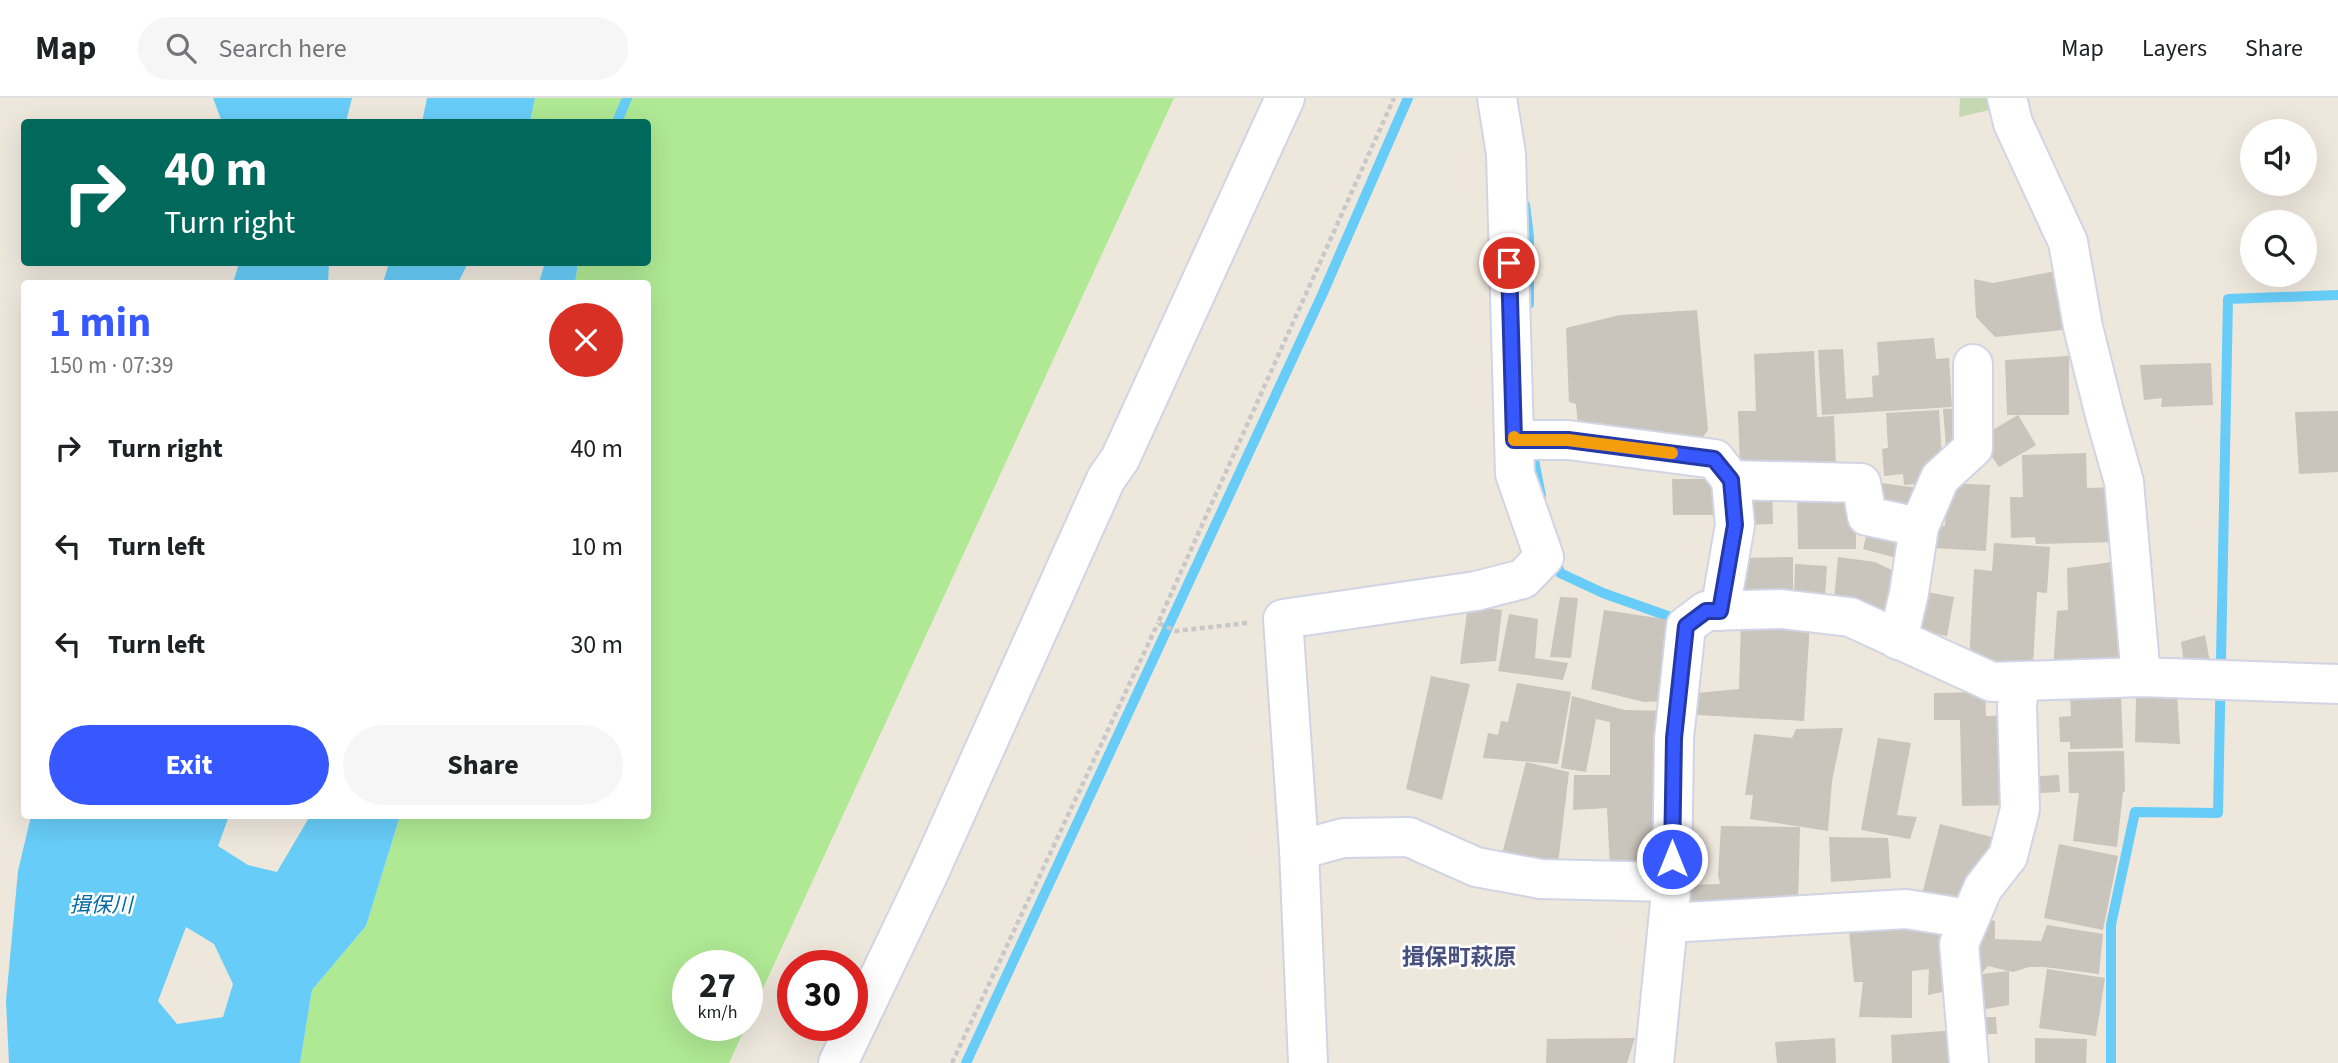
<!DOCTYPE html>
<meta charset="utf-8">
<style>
body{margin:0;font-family:"Source Sans 3","Noto Sans JP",sans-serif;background:#f6f6f6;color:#202124;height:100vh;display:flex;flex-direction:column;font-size:26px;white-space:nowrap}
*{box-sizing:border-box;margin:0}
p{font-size:23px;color:#757577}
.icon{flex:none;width:38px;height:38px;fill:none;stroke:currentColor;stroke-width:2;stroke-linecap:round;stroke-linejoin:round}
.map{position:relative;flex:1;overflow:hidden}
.details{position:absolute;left:21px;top:182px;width:630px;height:539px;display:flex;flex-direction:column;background:#fff;border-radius:7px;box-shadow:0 7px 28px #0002}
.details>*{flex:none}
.guide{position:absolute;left:21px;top:21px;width:630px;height:147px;border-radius:7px;box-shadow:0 7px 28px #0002;background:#00695c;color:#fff;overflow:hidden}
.tools{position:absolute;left:2240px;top:21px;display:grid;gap:14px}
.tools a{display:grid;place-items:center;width:77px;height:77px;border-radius:50%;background:#fff;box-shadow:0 7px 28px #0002;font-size:35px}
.speed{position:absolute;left:672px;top:852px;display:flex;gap:14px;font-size:35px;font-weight:700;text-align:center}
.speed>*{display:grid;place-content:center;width:91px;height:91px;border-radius:50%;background:#fff;box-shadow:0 7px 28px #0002;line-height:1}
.speed small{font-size:18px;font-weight:400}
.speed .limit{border:10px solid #d22;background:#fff;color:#111}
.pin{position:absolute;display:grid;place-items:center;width:60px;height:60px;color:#fff;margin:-30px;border:4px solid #fff;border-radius:50%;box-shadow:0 2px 7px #0007}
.me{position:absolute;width:77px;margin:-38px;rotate:0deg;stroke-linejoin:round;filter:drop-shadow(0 0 5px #0008)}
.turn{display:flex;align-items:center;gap:24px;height:147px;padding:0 28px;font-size:32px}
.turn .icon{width:91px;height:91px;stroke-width:2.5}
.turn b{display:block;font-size:49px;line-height:60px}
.round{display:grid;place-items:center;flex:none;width:74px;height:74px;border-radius:37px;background:#f6f6f6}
.headline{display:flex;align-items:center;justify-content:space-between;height:119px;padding:0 28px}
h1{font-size:42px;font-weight:700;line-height:52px;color:#3858ff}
.action{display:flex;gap:14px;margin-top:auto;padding:14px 28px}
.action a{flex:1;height:80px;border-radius:42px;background:#3858ff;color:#fff;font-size:28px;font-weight:700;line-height:80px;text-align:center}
.action a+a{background:#f6f6f6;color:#202124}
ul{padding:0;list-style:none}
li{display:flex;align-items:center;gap:21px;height:98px;padding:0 28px}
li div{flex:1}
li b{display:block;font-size:26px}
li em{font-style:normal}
header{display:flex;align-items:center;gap:42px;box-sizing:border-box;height:98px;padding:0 35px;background:#fff;border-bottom:2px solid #e0e0e0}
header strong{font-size:33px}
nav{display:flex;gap:38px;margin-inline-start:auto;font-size:24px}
.search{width:490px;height:63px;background:#f6f6f6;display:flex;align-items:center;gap:18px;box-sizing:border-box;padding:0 24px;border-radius:38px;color:#757577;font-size:26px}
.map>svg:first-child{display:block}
</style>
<header>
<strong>Map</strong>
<div class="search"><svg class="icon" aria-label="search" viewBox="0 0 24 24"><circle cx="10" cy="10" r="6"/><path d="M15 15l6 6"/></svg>Search here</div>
<nav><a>Map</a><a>Layers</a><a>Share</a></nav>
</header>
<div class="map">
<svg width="2338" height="965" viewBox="0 0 2338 965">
<rect width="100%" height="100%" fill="#eee7dc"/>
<!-- green -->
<polygon fill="#afe994" points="535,0 1174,0 747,925 747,868 688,868 688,928 746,928 729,965 300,965 312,892 366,828 400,718 648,718 648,186 575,185 578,165 648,164 648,24 530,24"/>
<!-- cemetery -->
<polygon fill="#c4d9b2" points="1960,0 1992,0 1994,11 1959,19"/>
<!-- water -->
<g fill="#67cdf8" fill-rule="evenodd">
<polygon points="213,0 352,0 346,24 222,24"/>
<polygon points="427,0 535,0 530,24 422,24"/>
<polygon points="545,164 578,165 575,185 539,185"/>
<polygon points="239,165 329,165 328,185 233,185"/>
<polygon points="389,165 389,164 468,165 458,185 383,185"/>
<path d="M31,718h198l-11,30 30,19 29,7 33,-56h90l-34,110 -54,64 -12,73h-291l-3,-62 12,-130zM186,829l28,17 19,40 -10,33 -46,7 -19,-23z"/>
</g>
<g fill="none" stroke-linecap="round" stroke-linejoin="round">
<!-- stream -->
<g stroke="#67cdf8" stroke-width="10">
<polyline points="617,24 627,0"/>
<polyline points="1525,107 1529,138 1529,206"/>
<polyline points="1532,352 1541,398"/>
<polyline points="1555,458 1560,475 1603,495 1679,522 1678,524"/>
<polyline points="966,965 1322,197 1408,0"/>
<polyline points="2111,965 2111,827 2135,714 2218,715 2228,201 2338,197"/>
</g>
</g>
<!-- building -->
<g fill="#c9c4bc">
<polygon points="2067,171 2077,212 2063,232 1995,239 1976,219 1974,181 1993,185"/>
<polygon points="1697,212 1708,332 1697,347 1578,327 1576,306 1569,304 1566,230 1620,217"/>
<polygon points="1934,240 1936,261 1949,260 1952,309 1822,317 1818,252 1843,251 1846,301 1873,299 1872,278 1879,277 1877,244"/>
<polygon points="1814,253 1817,319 1834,318 1836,368 1740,372 1738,313 1756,313 1754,256"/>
<polygon points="2069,258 2069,317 2007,317 2005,262"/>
<polygon points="2211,265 2213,307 2161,309 2162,300 2144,302 2140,267"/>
<polygon points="1967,310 1969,347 1946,349 1943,311"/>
<polygon points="1939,312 1943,375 1935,385 1904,387 1903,376 1884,378 1882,351 1888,350 1886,315"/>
<polygon points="2338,313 2338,374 2299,376 2295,314"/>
<polygon points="2018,317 2036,347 1999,369 1979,340"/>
<polygon points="2086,355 2087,390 2116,389 2118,444 2036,446 2035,439 2011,440 2010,399 2023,399 2022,357"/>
<polygon points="1672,381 1722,381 1723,417 1673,417"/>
<polygon points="1881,385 1919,390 1915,420 1877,416"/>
<polygon points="1948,385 1990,387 1986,453 1934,450 1935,428 1945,428"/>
<polygon points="1772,389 1773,426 1744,427 1743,390"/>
<polygon points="1856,390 1856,451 1798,451 1797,391"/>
<polygon points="1870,423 1904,432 1897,460 1863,451"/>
<polygon points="1994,445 2050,449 2047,495 2037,494 2033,568 1969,563 1974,471 1992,473"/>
<polygon points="1793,459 1793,495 1741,495 1740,460"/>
<polygon points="1838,459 1875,464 1904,478 1897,518 1834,501"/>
<polygon points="2120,463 2125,569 2053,573 2057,513 2068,512 2067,470"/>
<polygon points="1795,466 1827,468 1825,498 1794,498"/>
<polygon points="1916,492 1954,499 1947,538 1909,530"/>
<polygon points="1560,499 1578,500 1571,560 1550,559"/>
<polygon points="1468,507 1502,512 1496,563 1460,566"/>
<polygon points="1604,512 1671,522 1669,603 1644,604 1591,591"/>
<polygon points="1509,516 1538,521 1535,560 1568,565 1563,582 1498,573"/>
<polygon points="1741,523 1810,524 1804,623 1697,617 1696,595 1739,591"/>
<polygon points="2205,537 2210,564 2184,565 2181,544"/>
<polygon points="1431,578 1470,586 1442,702 1406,691"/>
<polygon points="1517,585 1571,594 1558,666 1483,660 1488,635 1498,637 1501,623 1508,624"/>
<polygon points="1985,594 1986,618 2013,617 2015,707 1962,708 1960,622 1934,622 1934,595"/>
<polygon points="2121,594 2123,650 2070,651 2070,644 2060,644 2059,619 2071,618 2070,595"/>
<polygon points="2177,595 2180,646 2135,644 2136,598"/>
<polygon points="1572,598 1625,612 1667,613 1659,773 1610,769 1607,710 1573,712 1574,677 1610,677 1610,624 1596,621 1586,674 1561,670"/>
<polygon points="1843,630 1832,683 1828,733 1750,721 1753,697 1745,697 1754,636 1792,640 1796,631"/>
<polygon points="1878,640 1911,645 1897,717 1917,719 1910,741 1861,732"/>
<polygon points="2124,653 2125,694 2123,694 2117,749 2073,743 2079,695 2069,695 2068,654"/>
<polygon points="1526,664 1569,674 1558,766 1502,756"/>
<polygon points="2059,677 2060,694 2025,696 2024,679"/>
<polygon points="1940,726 2004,742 1967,816 1920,804"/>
<polygon points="1721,728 1800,729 1798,810 1682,815 1681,787 1720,786 1718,777"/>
<polygon points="1829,739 1888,740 1891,780 1831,784"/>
<polygon points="2059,746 2118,758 2103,832 2044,820"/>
<polygon points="1973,817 1995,823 1995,841 2041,843 2047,827 2103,836 2099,876 2044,869 2029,869 2013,874 1988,868 1981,876"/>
<polygon points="1956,828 1957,891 1928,897 1929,871 1912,873 1912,920 1859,919 1863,884 1854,884 1849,833"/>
<polygon points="2047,871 2105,880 2096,938 2039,930"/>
<polygon points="2009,873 2009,907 1986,911 1986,919 1996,919 1997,936 1973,936 1972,882 1982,882 1981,876"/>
<polygon points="1956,932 1962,965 1892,965 1891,937"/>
<polygon points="1635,940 1627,965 1546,965 1547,941"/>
<polygon points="1835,940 1836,965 1777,965 1775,944"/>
<polygon points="2035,940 2087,941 2086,965 2035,965"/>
</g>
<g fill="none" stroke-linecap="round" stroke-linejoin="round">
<!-- minor casing -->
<g stroke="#d1d4e5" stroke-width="42">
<g id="minor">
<polyline points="2007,0 2013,25 2068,144 2083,229 2105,317 2124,384 2141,579"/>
<polyline points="1514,342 1568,342 1715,361 1731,382 1735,427 1720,513"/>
<polyline points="1731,382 1861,385 1867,418 1919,429"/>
<polyline points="1898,542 1909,495 1919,429 1940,380 1973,350 1973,266"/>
<polyline points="1299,752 1343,740 1409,739 1476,769 1541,781 1672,784"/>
<polyline points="1668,825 1906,811 1969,821"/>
<polyline points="838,965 928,777 1106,381 1120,361 1285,0"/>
<polyline points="1308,965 1299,752 1283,521 1476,493 1523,481 1544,459 1515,376 1506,56 1497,0"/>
<polyline points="1654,965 1672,784 1674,640 1686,528 1706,513 1781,511 1850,519 1992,584 2141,579 2338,586"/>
<polyline points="1969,965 1959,846 1983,790 2008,758 2020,711 2017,609 2019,585"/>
</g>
</g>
<!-- path -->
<g stroke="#c8c8c8" stroke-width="4.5" stroke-dasharray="5 3.5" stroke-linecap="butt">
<polyline points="1247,525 1176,533 1158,525 1394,0"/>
<polyline points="952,965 1158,525"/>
</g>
<!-- minor -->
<use href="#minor" stroke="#fff" stroke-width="38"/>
</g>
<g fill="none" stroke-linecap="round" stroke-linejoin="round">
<!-- route casing -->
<g stroke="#2439a6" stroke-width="18">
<polyline id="route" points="1509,165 1514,342 1568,342 1714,361 1731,382 1735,427 1720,513 1706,513 1686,528 1674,640 1672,761"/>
</g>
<!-- route -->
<use href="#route" stroke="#3858ff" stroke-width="12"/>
<!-- slow -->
<polyline stroke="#f59e0b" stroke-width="12" points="1514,339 1514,342 1568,342 1672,355"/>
</g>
<g text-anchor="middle" stroke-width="5" stroke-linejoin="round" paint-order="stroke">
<!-- water labels -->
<g font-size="21" font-style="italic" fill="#036aa7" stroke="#fff">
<text x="101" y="814">揖保川</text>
</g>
<!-- quarter labels -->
<g font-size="23" font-weight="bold" fill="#48507f" stroke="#fff">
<text x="1459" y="867">揖保町萩原</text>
</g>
</g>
</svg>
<div class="tools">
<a><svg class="icon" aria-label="sound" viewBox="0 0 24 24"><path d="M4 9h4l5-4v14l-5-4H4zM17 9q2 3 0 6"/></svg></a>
<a><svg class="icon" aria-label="search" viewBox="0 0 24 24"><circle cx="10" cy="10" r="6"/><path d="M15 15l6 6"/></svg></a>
</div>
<div class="speed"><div>27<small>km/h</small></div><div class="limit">30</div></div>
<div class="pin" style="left:1509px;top:165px;background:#d93025"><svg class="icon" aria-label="arrive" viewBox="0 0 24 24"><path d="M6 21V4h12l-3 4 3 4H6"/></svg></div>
<svg class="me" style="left:1672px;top:761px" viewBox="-20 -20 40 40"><circle r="17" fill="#3858ff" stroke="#fff" stroke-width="3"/><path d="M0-11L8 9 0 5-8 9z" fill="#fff"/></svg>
<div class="guide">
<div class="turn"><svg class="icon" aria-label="right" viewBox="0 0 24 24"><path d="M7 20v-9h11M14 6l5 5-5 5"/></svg><div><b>40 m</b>Turn right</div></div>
</div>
<section class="details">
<div class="headline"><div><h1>1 min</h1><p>150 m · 07:39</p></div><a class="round" style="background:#d93025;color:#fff"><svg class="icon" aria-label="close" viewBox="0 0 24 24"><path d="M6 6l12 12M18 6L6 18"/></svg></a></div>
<ul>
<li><svg class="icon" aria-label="right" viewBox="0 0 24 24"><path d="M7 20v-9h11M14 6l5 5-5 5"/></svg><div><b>Turn right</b></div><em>40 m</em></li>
<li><svg class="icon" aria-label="left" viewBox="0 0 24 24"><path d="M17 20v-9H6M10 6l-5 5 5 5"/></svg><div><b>Turn left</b></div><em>10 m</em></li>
<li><svg class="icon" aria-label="left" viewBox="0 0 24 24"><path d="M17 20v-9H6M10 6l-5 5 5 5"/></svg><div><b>Turn left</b></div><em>30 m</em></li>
</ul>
<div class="action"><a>Exit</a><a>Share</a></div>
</section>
</div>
